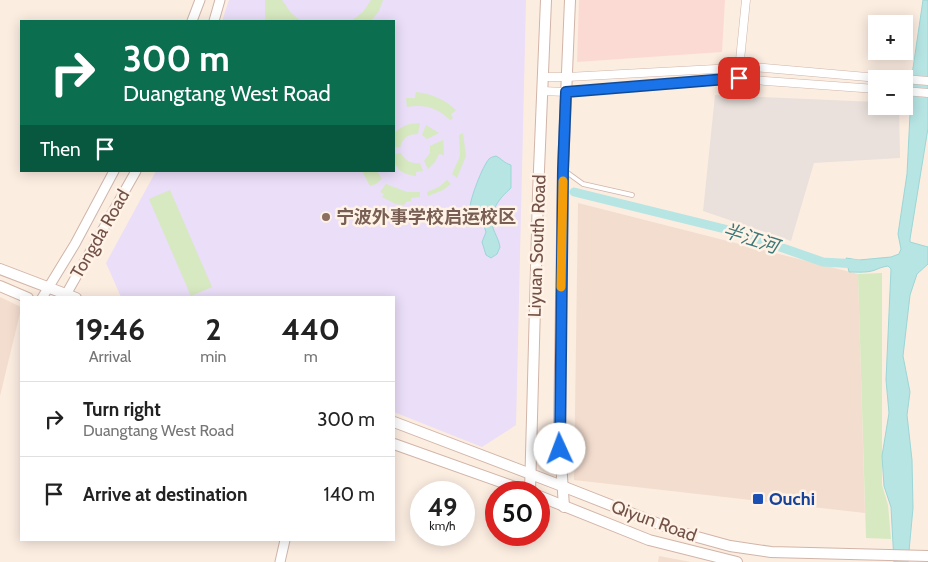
<!DOCTYPE html>
<meta charset="utf-8">
<style>
body{margin:0;font-family:Cabin,"Noto Sans SC",sans-serif;background:#f2f2f2;color:#222;height:100vh;display:flex;flex-direction:column;font-size:19px;white-space:nowrap}
*{box-sizing:border-box;margin:0}
p{font-size:16px;color:#767676}
.icon{flex:none;width:28px;height:28px;fill:none;stroke:currentColor;stroke-width:2;stroke-linecap:round;stroke-linejoin:round}
.map{position:relative;flex:1;overflow:hidden}
.details{position:absolute;left:20px;top:296px;width:375px;height:245px;display:flex;flex-direction:column;background:#fff;border-radius:0px;box-shadow:0 2px 12px #0003}
.details>*{flex:none}
.top-card{position:absolute;left:20px;top:20px;width:375px;height:152px;border-radius:0px;box-shadow:0 2px 12px #0003;background:#0b6e4f;color:#fff;overflow:hidden}
.tools{position:absolute;left:868px;top:15px;display:grid;gap:10px}
.tools a{display:grid;place-items:center;width:45px;height:45px;border-radius:0px;background:#fff;box-shadow:0 2px 12px #0003;font-size:25px}
.speed{position:absolute;left:410px;top:481px;display:flex;gap:10px;font-size:25px;font-weight:700;text-align:center}
.speed>*{display:grid;place-content:center;width:65px;height:65px;border-radius:50%;background:#fff;box-shadow:0 2px 12px #0003;line-height:1}
.speed small{font-size:12px;font-weight:400}
.speed .limit{border:8px solid #d22;background:#fff;color:#111}
.pin{position:absolute;display:grid;place-items:center;width:42px;height:42px;color:#fff;margin:-21px;border-radius:10px;box-shadow:0 2px 8px #0006}
.me{position:absolute;width:55px;margin:-28px;rotate:358deg;stroke-linejoin:round;filter:drop-shadow(0 0 4px #0008)}
.turn{display:flex;align-items:center;gap:18px;height:105px;padding:0 20px;font-size:22px}
.turn .icon{width:65px;height:65px;stroke-width:2.5}
.turn b{display:block;font-size:35px;line-height:42px}
.then{display:flex;align-items:center;height:48px;padding:0 20px;background:#0003;gap:10px;font-size:19px}
.eta{display:flex;justify-content:space-evenly;align-items:center;height:85px;text-align:center}
.eta b{font-size:30px;font-weight:800;line-height:35px}
ul{padding:0;list-style:none}
li{display:flex;align-items:center;gap:15px;height:75px;padding:0 20px;border-top:1px solid #e0e0e0}
li div{flex:1}
li b{display:block;font-size:19px}
li em{font-style:normal}
.map>svg:first-child{display:block}
</style>
<div class="map">
<svg width="928" height="562" viewBox="0 0 928 562">
<rect width="100%" height="100%" fill="#fcede1"/>
<!-- residential -->
<g fill="#f3ddcf">
<polygon points="578,203 858,274 865,513 574,480"/>
<polygon points="0,297 21,307 21,309 0,396"/>
<polygon points="659,556 691,562 658,562"/>
</g>
<!-- commercial -->
<polygon fill="#fcdad4" points="579,0 725,0 722,52 577,62"/>
<!-- industrial -->
<polygon fill="#eae1dc" points="715,95 876,102 876,106 899,106 900,158 814,163 791,241 703,211"/>
<!-- education -->
<polygon fill="#eadef8" points="229,0 526,0 516,425 482,447 394,412 394,298 121,297 106,263 156,171 394,171 394,21 222,21"/>
<!-- green -->
<g fill="#d7e9c0">
<polygon points="265,0 282,0 291,13 301,21 265,21"/>
<polygon points="371,0 383,0 379,11 371,21 351,21 363,12"/>
<path d="M416,92c16,2 28,7 40,18l-5,4 2,4 -3,2c-12,-12 -25,-16 -43,-13l-1,-9h9z"/>
<path d="M420,123l-2,11c-10,0 -16,4 -18,14l-6,-2c0,-3 -1,-9 0,-12 5,-8 18,-11 26,-11z"/>
<polygon points="426,125 439,133 427,139 422,135"/>
<polygon points="463,133 466,156 457,178 452,174 460,156 459,135"/>
<polygon points="443,140 444,155 439,154 435,162 428,169 424,161 430,153 430,146"/>
<path d="M401,153c4,8 10,11 19,10l3,8 -7,1v4c-15,-2 -22,-7 -22,-22z"/>
<polygon points="362,171 377,171 382,179 376,184 370,186"/>
<polygon points="447,180 451,184 443,190 428,196 427,192 439,187"/>
<polygon points="386,184 407,192 420,192 420,197 411,198 411,201 406,202 404,205 396,204 382,197 384,194 380,192"/>
<polygon points="170,190 212,287 191,296 149,199"/>
<polygon points="882,273 882,485 888,505 891,539 866,538 858,274"/>
</g>
<!-- water -->
<g fill="#b6e5e4" stroke="#9cd6d6">
<path d="M923,0h5v128l-18,111v3l18,5v17l-11,10 -7,21 -7,61 7,36 -3,23 5,45 1,48 -5,54h-14l-3,-55 -7,-21 -2,-30 7,-43 -3,-33 5,-111 -3,-3c-6,1 -8,2 -13,4 -8,3 -17,2 -26,2l-3,-14 13,2 32,-3 8,-3 2,-5 -3,-15 9,-60 5,-99z"/>
<path d="M496,156c6,3 8,7 15,9v23c-12,11 -22,22 -18,40 2,6 6,12 7,19l-3,7 -6,4 -5,-3 -4,-13 4,-10 -3,-9c-5,-3 -13,-7 -13,-15 0,-9 12,-41 19,-49 2,-2 4,-2 7,-3z"/>
</g>
<g fill="none" stroke-linecap="round" stroke-linejoin="round">
<!-- canal -->
<polyline stroke="#b6e5e4" stroke-width="9" points="574,192 737,232 823,262 857,264"/>
<!-- service casing -->
<g stroke="#cfb5ab" stroke-width="5.5">
<polyline id="service" points="565,171 583,184 632,195"/>
</g>
<!-- minor casing -->
<g stroke="#cfb5ab" stroke-width="9">
<g id="minor">
<polyline points="739,70 746,0"/>
<polyline points="543,77 567,77 753,67 890,79"/>
<polyline points="904,79 928,81"/>
<polyline points="542,91 566,92 739,79 876,89"/>
<polyline points="904,91 928,93"/>
</g>
</g>
<!-- tertiary casing -->
<g stroke="#cfb5ab" stroke-width="11">
<g id="tertiary">
<polyline points="192,21 200,0"/>
<polyline points="214,21 220,0"/>
<polyline points="42,298 75,244 114,171"/>
<polyline points="64,298 136,171"/>
<polyline points="280,562 285,540"/>
</g>
</g>
<!-- secondary casing -->
<g stroke="#d2b4a8" stroke-width="12">
<g id="secondary">
<polyline points="0,269 76,298"/>
<polyline points="0,286 28,298"/>
<polyline points="394,422 562,486 679,532 730,546 771,552 928,556"/>
<polyline points="394,444 529,492"/>
<polyline points="530,492 538,194 546,0"/>
<polyline points="539,496 649,540 737,562"/>
<polyline points="564,507 559,431 563,169 570,0"/>
</g>
</g>
<!-- service -->
<use href="#service" stroke="#fff" stroke-width="4"/>
<!-- minor -->
<use href="#minor" stroke="#fff" stroke-width="8"/>
<!-- tertiary -->
<use href="#tertiary" stroke="#fff" stroke-width="9"/>
<!-- secondary -->
<use href="#secondary" stroke="#fff" stroke-width="10"/>
</g>
<g fill="none" stroke-linecap="round" stroke-linejoin="round">
<!-- route casing -->
<g stroke="#114b97" stroke-width="12">
<polyline id="route" points="560,449 563,170 566,92 739,78"/>
</g>
<!-- route -->
<use href="#route" stroke="#1a73e8" stroke-width="9"/>
<!-- slow -->
<polyline stroke="#f59e0b" stroke-width="9" points="561,287 563,181"/>
</g>
<!-- markers -->
<circle fill="#8d6e63" stroke="#fff2e6" stroke-width="2" cx="326" cy="217" r="5"/>
<rect fill="#1a4fb4" stroke="#fff2e6" stroke-width="2" x="752" y="493" width="12" height="12" rx="2.5"/>
<g text-anchor="middle" stroke-width="5" stroke-linejoin="round" paint-order="stroke">
<!-- education labels -->
<g font-size="18" font-weight="bold" fill="#785e54" stroke="#fff2e6" text-anchor="start">
<text x="336" y="223">宁波外事学校启运校区</text>
</g>
<!-- street labels -->
<g font-size="18" fill="#725148" stroke="#fff2e6">
<text transform="translate(100 234) rotate(-60)" y="6">Tongda Road</text>
<text transform="translate(537 246) rotate(-88)" y="6">Liyuan South Road</text>
<text transform="translate(654 521) rotate(20)" y="6">Qiyun Road</text>
</g>
<!-- transit labels -->
<g font-size="18" font-weight="bold" fill="#164399" stroke="#fff2e6" text-anchor="start">
<text x="769" y="505">Ouchi</text>
</g>
<!-- water labels -->
<g font-size="19" font-style="italic" fill="#3c7878" stroke="#fff2e6">
<text transform="translate(751 238) rotate(18)" y="7">半江河</text>
</g>
</g>
</svg>
<div class="tools">
<a>+</a>
<a>−</a>
</div>
<div class="speed"><div>49<small>km/h</small></div><div class="limit">50</div></div>
<div class="pin" style="left:739px;top:78px;background:#d93025"><svg class="icon" aria-label="arrive" viewBox="0 0 24 24"><path d="M6 21V4h12l-3 4 3 4H6"/></svg></div>
<svg class="me" style="left:560px;top:449px" viewBox="-20 -20 40 40"><circle r="19" fill="#fff"/><path d="M0-13L10 11 0 6-10 11z" fill="#1a73e8"/></svg>
<div class="top-card">
<div class="turn"><svg class="icon" aria-label="right" viewBox="0 0 24 24"><path d="M7 20v-9h11M14 6l5 5-5 5"/></svg><div><b>300 m</b>Duangtang West Road</div></div>
<div class="then">Then<svg class="icon" aria-label="arrive" viewBox="0 0 24 24"><path d="M6 21V4h12l-3 4 3 4H6"/></svg></div>
</div>
<section class="details">
<div class="eta">
<div><b>19:46</b><p>Arrival</p></div>
<div><b>2</b><p>min</p></div>
<div><b>440</b><p>m</p></div>
</div>
<ul>
<li><svg class="icon" aria-label="right" viewBox="0 0 24 24"><path d="M7 20v-9h11M14 6l5 5-5 5"/></svg><div><b>Turn right</b><p>Duangtang West Road</p></div><em>300 m</em></li>
<li><svg class="icon" aria-label="arrive" viewBox="0 0 24 24"><path d="M6 21V4h12l-3 4 3 4H6"/></svg><div><b>Arrive at destination</b></div><em>140 m</em></li>
</ul>
</section>
</div>
